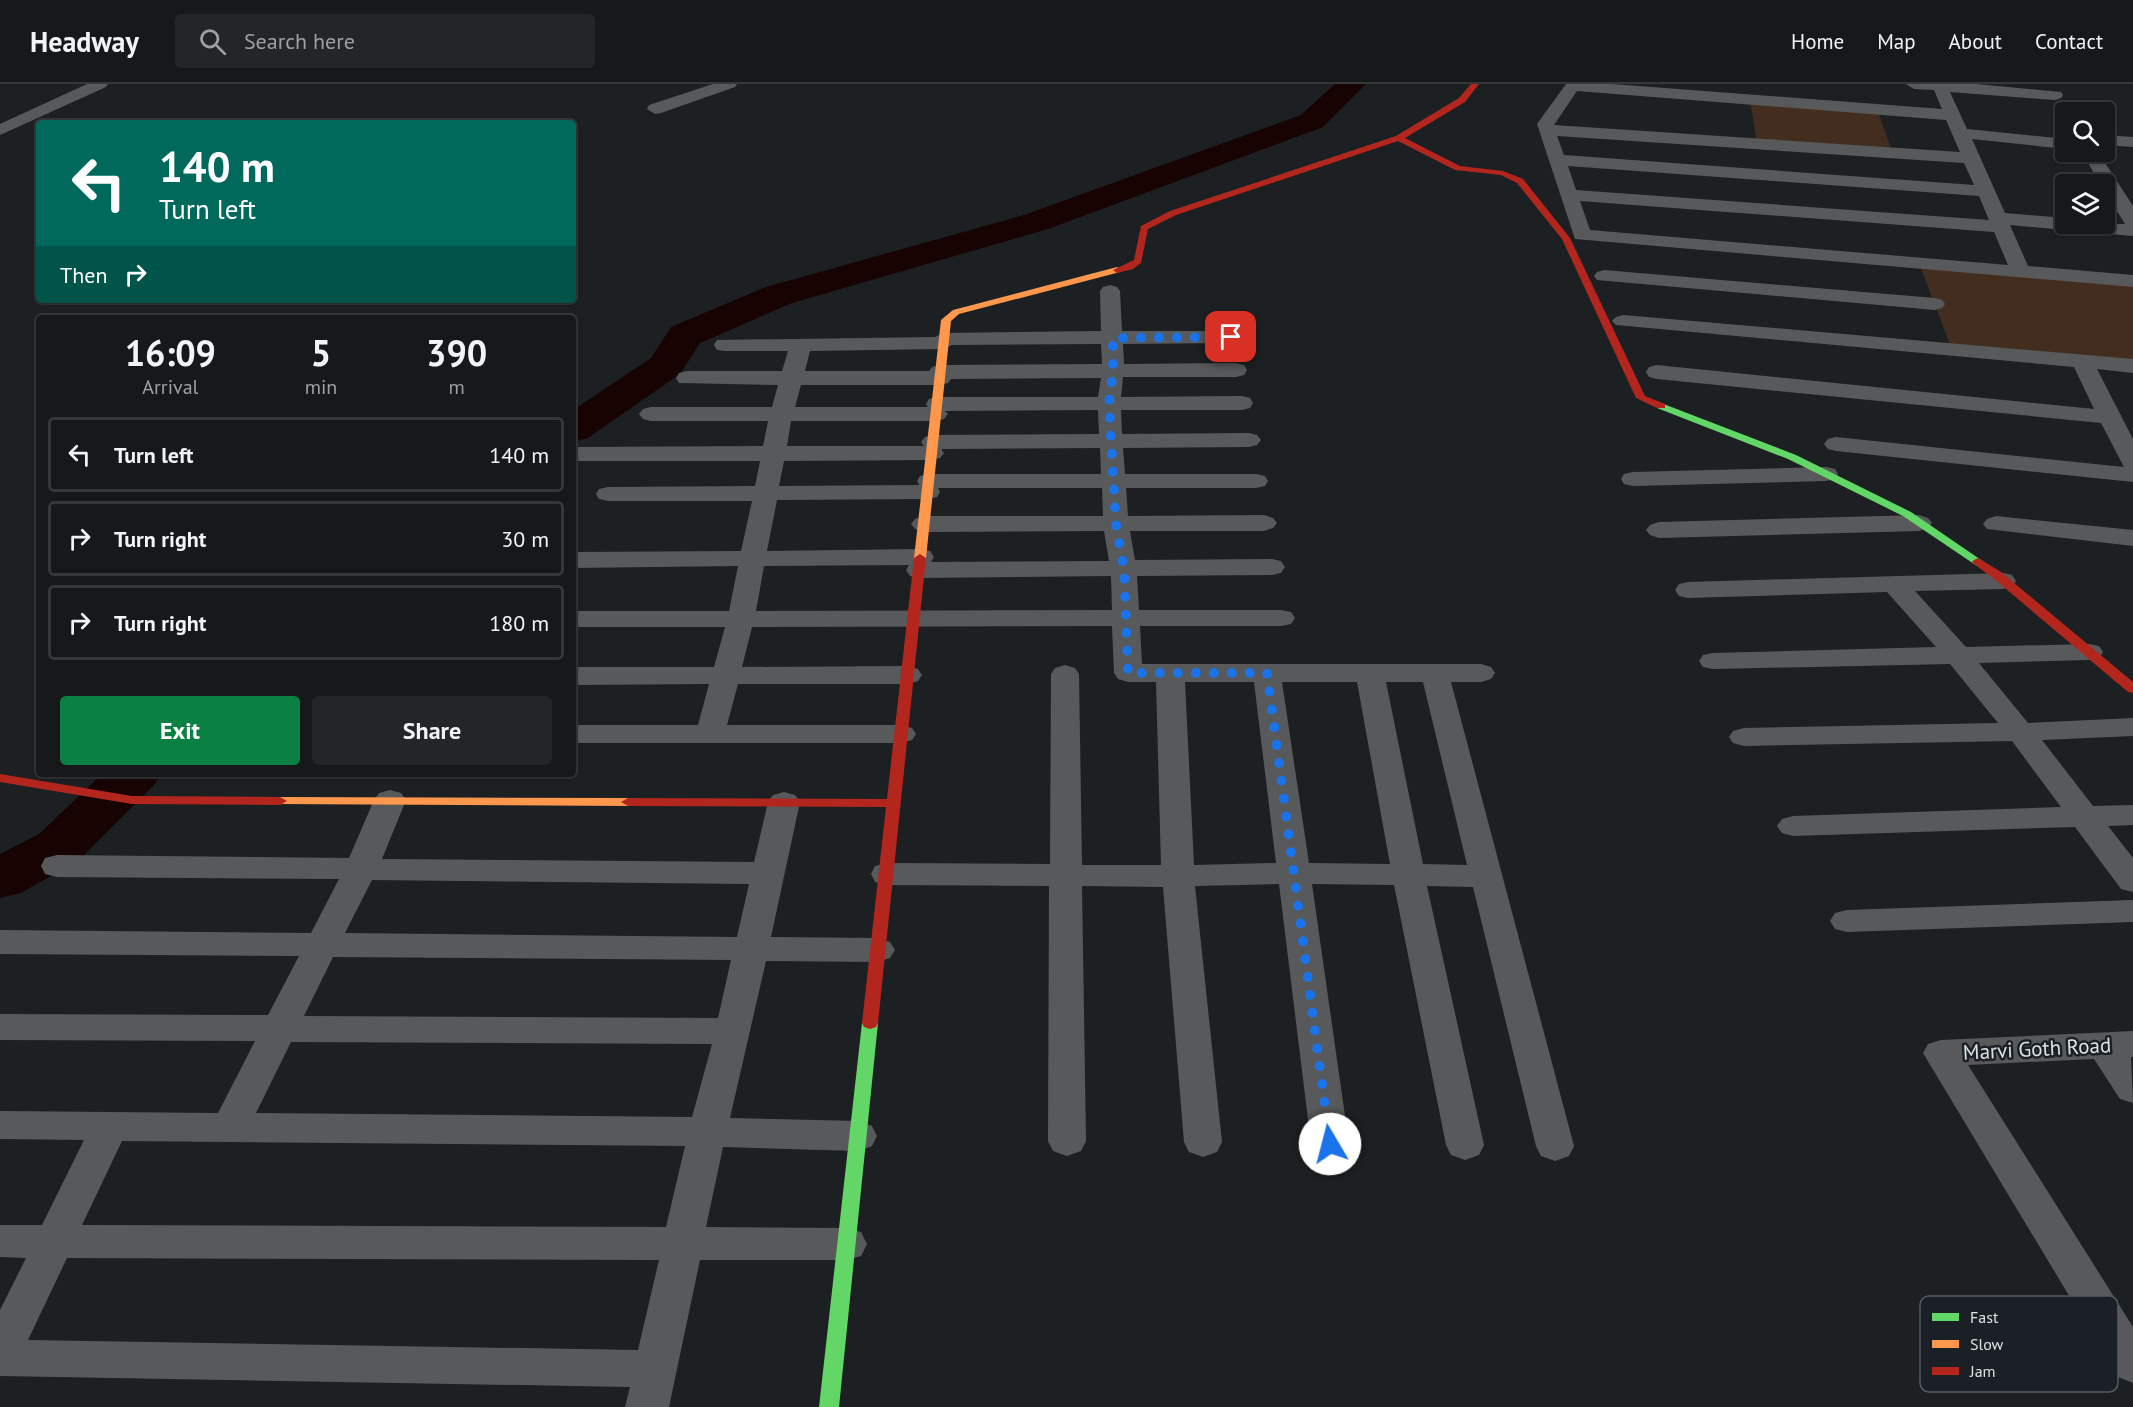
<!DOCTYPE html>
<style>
body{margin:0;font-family:"PT Sans",sans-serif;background:#232527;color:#f1f3f6;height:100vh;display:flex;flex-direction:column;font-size:22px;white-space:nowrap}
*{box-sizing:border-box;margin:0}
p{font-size:20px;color:#9ea0a2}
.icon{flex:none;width:33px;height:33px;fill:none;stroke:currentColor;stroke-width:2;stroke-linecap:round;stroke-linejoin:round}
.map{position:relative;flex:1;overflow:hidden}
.side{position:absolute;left:36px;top:231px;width:540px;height:462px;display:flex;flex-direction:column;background:#16181a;border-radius:6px;box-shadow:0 2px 4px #0004,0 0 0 2px #353739}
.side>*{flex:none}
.hud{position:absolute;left:36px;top:36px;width:540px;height:183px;border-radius:6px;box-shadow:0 2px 4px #0004,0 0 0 2px #353739;background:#00695c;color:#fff;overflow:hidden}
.fabs{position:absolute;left:2055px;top:18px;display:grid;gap:12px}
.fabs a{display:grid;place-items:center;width:60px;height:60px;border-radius:6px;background:#16181a;box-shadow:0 2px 4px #0004,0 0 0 2px #353739;font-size:30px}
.pin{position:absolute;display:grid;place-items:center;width:51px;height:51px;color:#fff;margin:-26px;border-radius:12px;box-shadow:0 3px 9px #0006}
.me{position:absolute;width:66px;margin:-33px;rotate:352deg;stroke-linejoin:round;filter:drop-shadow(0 0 4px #0008)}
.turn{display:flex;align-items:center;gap:21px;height:126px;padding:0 24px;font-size:27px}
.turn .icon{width:78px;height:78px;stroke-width:2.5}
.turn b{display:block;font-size:42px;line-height:51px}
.then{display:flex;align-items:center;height:57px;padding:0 24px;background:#0003;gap:12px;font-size:22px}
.eta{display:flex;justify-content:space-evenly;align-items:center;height:102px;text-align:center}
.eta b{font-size:36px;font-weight:700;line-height:42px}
.action{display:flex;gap:12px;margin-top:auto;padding:12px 24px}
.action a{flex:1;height:69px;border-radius:6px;background:#0b8043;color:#fff;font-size:24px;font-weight:700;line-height:69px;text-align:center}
.action a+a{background:#232527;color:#f1f3f6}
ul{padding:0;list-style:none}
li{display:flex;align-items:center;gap:18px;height:75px;margin:0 12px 9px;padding:0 12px;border:3px solid #353739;border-radius:6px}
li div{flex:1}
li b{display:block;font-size:22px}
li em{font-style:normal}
header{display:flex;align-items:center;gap:36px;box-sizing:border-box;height:84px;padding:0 30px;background:#16181a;border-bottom:2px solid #353739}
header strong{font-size:28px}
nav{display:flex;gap:33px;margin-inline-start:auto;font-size:21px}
.search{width:420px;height:54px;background:#232527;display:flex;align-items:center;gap:15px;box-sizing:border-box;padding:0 21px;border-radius:6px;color:#9ea0a2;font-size:22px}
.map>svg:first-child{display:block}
</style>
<header>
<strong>Headway</strong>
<div class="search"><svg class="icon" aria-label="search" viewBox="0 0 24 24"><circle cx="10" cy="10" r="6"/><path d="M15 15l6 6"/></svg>Search here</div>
<nav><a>Home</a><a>Map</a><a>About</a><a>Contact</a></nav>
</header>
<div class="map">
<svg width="2133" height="1323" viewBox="0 0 2133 1323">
<rect width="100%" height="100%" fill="#1d2022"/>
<!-- green -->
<g fill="#432d1e">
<polygon points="1750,16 1877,25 1893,70 1757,60"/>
<polygon points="1919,179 2133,197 2133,282 1952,266"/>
</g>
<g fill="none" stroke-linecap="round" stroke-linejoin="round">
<!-- river -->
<g fill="#180303" fill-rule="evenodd">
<polygon points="1335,0 1366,0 1323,43 1048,145 792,219 700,259 680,290 588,354 573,358 573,326 651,274 671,243 766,203 1024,131 1301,31"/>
<polygon points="102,690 162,690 153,702 79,776 21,809 0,814 0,770 39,750"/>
</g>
<!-- street -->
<g fill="#58595a" fill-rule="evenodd">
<polygon points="87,0 108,0 106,3 0,51 0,40"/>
<polygon points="713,0 737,0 735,3 661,29 655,30 647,25 649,21"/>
<path d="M1566,0h46l330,25 -8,-19 -20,-1 -8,-5h70l85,8 2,3 -2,3 -6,2 -105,-8 17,37 99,10v10l-94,-10 33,74 61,5v6h59l-21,-34v-6h-3l-20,-32h17l35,54v30l-123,-11 18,41 105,9v12l-558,-48 -38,-115zM1577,7l369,29 14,32 -406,-27zM1557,52l407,27 10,22 -410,-30zM1568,82l411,30 10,24 -413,-30zM1580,117l414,31 14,33 -418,-35z"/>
<polygon points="2104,51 2133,53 2133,63 2104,61"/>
<polygon points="1604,186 1935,214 1942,216 1945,220 1942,224 1935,226 1597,196 1594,192 1597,188"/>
<path d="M1110,201l7,2 3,4 2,40h109l8,1 3,5 -3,5 -8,1 -108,1 1,20 112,-1 8,2 3,5 -3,5 -8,2h-113l-2,20 121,-1 8,2 3,5 -3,5 -8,2h-121l1,24 127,-1 8,2 4,5 -4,5 -8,2 -126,1 2,26h131l9,2 3,5 -3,5 -9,2h-130l2,28 136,-1 9,3 4,5 -4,5 -9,3h-134l5,29 137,-1 9,2 4,6 -4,6 -9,2 -135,1 2,34h142l10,2 4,6 -4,6 -10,2h-141l2,38h339l10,3 4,6 -4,6 -10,3h-30l123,464 -5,10 -14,5 -14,-5 -5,-10 -63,-259 -46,-1 57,259 -5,10 -14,5 -14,-5 -5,-10 -52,-260 -82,-1 37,260 -5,10 -14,5 -14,-5 -5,-10 -32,-260 -84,2 27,256 -5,10 -14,5 -14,-5 -5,-10 -21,-255 -81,-1 4,255 -5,10 -14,5 -14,-5 -5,-10 1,-255 -162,-1 -12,-3 -4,-8 4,-8 12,-3 163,1 1,-190 4,-6 10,-3 10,3 4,6 3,191h79l-5,-183h-28l-10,-3 -4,-6 -2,-47 -360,1 -10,40 166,-1 10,3 4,6 -4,6 -10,3h-170l-11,41h174l11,3 4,6 -4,6 -11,3h-328v-18h125l11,-41 -136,1v-18h141l11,-40h-152v-16h156l9,-45 -165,2v-16l168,-1 11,-50h-144l-9,-2 -3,-5 3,-5 9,-2 147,-1 5,-25h-187v-14l190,-1 5,-25h-117l-8,-2 -4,-5 4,-5 8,-2h121l6,-22 -99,-2 -3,-5 3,-5 8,-2h95l6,-20h-63l-8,-1 -3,-5 3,-5 218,-3 9,-4 157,-2 -1,-40 3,-4zM1101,260l1,20 -162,1 -8,2 -3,4h-124l5,-20 133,-2 9,-4zM1101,294l-3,19h-161l-8,2 -3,5 2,3h-133l6,-22h139l8,-2 3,-4zM1098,326l1,24 -166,1 -8,2 -4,5 3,4h-137l4,-25h145l8,-2 4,-5 -3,-3zM1100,364l1,26h-172l-9,2 -3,5 2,4 -140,1 5,-25 148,-1 8,-2 4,-5 -3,-4zM938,404h164l1,28h-179l-9,3 -4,5 4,5 9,3 180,-1 5,30 -178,1 3,-5 -4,-6 -9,-2 -154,2 10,-51 151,-1 9,-2 3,-5zM909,481l-3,5 4,6 9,2 192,-2 1,34 -356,1 8,-45zM1185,598h69l22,181 -82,2zM1282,598h75l33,182 -81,-1zM1386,598h37l44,183 -44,-1z"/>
<polygon points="1623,231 2133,275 2133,289 2097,285 2133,355 2133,398 1836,367 1828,365 1824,360 1828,355 1836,353 2124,383 2101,339 1657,295 1649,293 1646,288 1649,283 1657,281 2094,325 2074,283 1616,241 1612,237 1616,233"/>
<polygon points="1826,383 1835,385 1838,390 1835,395 1826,397 1633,402 1624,400 1621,395 1624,390 1633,388"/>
<polygon points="1919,431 1928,434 1932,439 1928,444 1919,447 1659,454 1650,451 1646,446 1650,441 1659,438"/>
<polygon points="1996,432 2133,446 2133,462 1987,445 1983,440 1987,435"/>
<polygon points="2003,489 2012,491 2016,497 2012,503 2003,505 1915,507 1966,563 2089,560 2099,562 2103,568 2099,574 2089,576 1979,579 2028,639 2133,634 2133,652 2042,656 2093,722 2133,721 2133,741 2108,742 2133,774 2133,808 2121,805 2075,743 1793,752 1782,749 1777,742 1782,735 1793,732 2061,723 2012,657 1744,662 1733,659 1729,653 1733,647 1744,644 1998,639 1950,580 1713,585 1703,583 1699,577 1703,571 1713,569 1936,563 1887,508 1688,514 1679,512 1675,506 1679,500 1688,498"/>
<path d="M390,706l11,3 5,7 -24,59 372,3 14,-60 5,-7 11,-3 11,3 5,7 -29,135 107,1 12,4 5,8 -5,8 -12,4 -112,-1 -36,157 128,3 14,5 5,10 -5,10 -14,5 -135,-4 -17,80 141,1 14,4 6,12 -6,12 -14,4h-147l-31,147h-44l5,-20 -630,-11v-66l26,-52 -26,-1v-32h42l42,-85 -84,-1v-28l218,2 37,-72 -255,-1v-26l268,1 31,-59 -299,-2v-24l311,3 28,-54 -282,-2 -12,-3 -4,-8 4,-8 12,-3 292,3 25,-58 5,-7zM372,796l377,4 -12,53 -392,-4zM333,873l398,3 -13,58 -414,-2zM291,958l421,2 -20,73 -436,-4zM122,1057l563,5 -19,81 -584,-2zM67,1174l592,2 -21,90 -610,-10z"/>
<polygon points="2133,816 2133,838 1847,848 1835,845 1830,837 1835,829 1847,826"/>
<polygon points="2133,947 2133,973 2131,973 2133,1019 2120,1015 2094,975 1968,981 2133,1243 2133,1299 2118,1293 1923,969 1928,960 1941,956"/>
</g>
<!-- fast -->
<g fill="#63d668" fill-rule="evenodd">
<polygon points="1661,319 1796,371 1911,428 1984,478 1978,482 1974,480 1903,432 1788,375 1657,324 1657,320"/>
<polygon points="870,933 876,935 878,939 839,1323 819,1323 862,939 864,935"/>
</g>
<!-- slow -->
<g fill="#ff974d" fill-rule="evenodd">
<polygon points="1117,183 1121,186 1120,188 959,230 951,237 926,474 924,476 916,476 914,474 941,236 953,226"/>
<polygon points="280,713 628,714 635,718 628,722 275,720 273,717 275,714"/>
</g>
<!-- jam -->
<g fill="#b3261e" fill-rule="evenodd">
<polygon points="1471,0 1479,0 1465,18 1405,54 1460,82 1503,87 1523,95 1570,154 1645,312 1665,320 1665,324 1657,324 1636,314 1562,155 1517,99 1501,91 1455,86 1398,57 1176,131 1148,145 1141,179 1133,185 1117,189 1113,186 1134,176 1141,142 1170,127 1396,52 1459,14"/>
<polygon points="920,470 926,474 878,939 876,943 870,945 864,943 862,939 886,723 628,722 621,718 628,714 887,715 914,474"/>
<polygon points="1978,474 2001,488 2133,598 2133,609 2128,608 1993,494 1974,480 1972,478 1974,476"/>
<polygon points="0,690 132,712 280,713 287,717 280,721 132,720 0,698"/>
</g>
</g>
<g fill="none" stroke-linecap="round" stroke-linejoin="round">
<!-- route -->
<polyline stroke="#1a73e8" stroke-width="10" stroke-dasharray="0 18" points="1231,253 1113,254 1113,287 1109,319 1116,441 1124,485 1128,589 1267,589 1330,1060"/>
</g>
<g text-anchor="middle" stroke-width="5" stroke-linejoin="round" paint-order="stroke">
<!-- near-street labels -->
<g font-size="21" fill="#dde2e5" stroke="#1a2025">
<text transform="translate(2037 965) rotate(-3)" y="7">Marvi Goth Road</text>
</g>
</g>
<!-- legend -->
<rect x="1920" y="1212" width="198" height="96" rx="9" fill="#1a2025" stroke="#545a5f" stroke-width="1.5"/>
<rect x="1932" y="1229" width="27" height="8" fill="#63d668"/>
<rect x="1932" y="1256" width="27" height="8" fill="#ff974d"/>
<rect x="1932" y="1283" width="27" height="8" fill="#b3261e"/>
<g font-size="16" fill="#dde2e5">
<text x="1970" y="1239">Fast</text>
<text x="1970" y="1266">Slow</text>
<text x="1970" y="1293">Jam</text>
</g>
</svg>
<div class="fabs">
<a><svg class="icon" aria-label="search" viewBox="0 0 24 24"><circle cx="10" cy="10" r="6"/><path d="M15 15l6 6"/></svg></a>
<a><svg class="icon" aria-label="layers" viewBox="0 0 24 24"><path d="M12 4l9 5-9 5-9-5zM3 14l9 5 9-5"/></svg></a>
</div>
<div class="pin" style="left:1231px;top:253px;background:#d93025"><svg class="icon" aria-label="arrive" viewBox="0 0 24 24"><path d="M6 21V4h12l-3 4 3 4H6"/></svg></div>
<svg class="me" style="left:1330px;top:1060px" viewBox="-20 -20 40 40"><circle r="19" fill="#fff"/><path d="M0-13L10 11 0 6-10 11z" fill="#1a73e8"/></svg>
<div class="hud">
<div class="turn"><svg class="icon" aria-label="left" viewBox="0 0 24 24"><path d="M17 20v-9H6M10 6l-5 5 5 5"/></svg><div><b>140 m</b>Turn left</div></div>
<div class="then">Then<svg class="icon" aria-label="right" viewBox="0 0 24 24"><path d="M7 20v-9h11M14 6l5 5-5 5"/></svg></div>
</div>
<section class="side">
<div class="eta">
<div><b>16:09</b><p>Arrival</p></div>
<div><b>5</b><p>min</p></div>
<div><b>390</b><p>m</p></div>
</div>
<ul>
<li><svg class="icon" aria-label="left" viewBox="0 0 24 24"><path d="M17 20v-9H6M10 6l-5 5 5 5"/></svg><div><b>Turn left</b></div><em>140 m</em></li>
<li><svg class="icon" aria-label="right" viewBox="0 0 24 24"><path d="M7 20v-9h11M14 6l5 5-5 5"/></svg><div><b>Turn right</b></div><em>30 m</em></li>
<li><svg class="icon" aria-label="right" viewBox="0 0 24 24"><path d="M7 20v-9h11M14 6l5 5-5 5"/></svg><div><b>Turn right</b></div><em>180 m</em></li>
</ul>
<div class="action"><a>Exit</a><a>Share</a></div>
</section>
</div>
